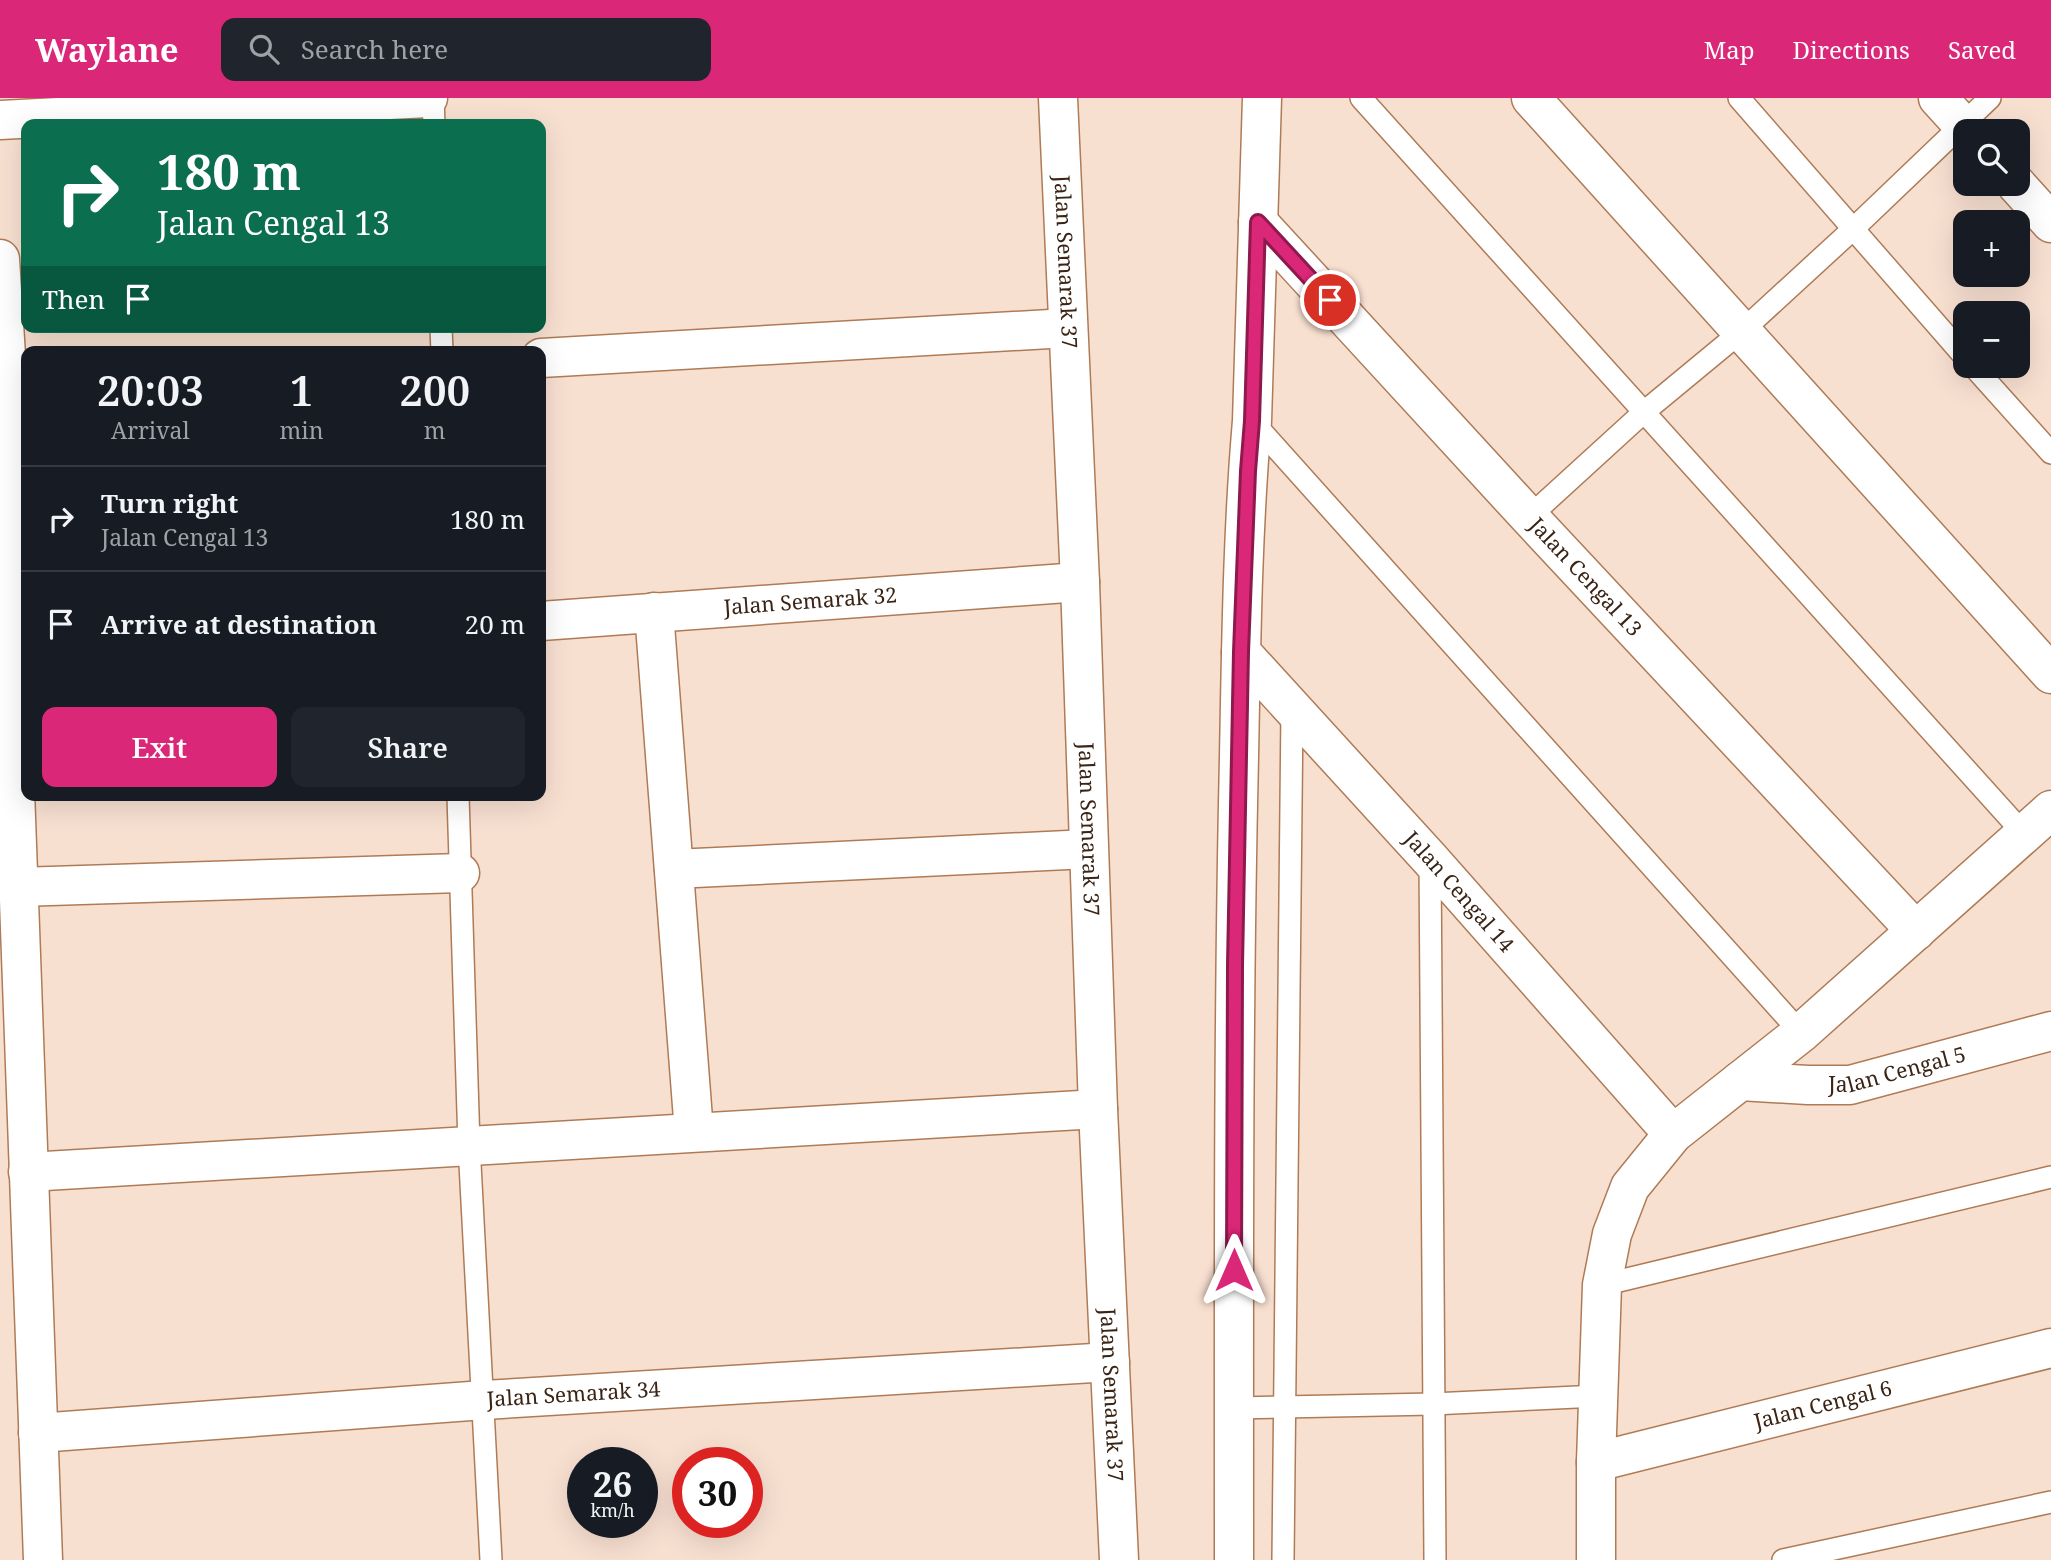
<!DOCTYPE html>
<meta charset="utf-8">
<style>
body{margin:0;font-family:"Noto Serif",serif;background:#20242c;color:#f1f3f6;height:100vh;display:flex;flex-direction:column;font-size:26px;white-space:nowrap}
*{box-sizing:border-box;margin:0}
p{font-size:23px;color:#9ea1a6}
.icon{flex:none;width:38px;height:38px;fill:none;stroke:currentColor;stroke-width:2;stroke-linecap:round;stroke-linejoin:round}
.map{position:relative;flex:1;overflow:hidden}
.drawer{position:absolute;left:21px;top:248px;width:525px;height:455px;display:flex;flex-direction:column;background:#171b24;border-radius:14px;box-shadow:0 7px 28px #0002}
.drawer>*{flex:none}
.top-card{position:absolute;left:21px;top:21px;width:525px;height:214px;border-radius:14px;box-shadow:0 7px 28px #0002;background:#0b6e4f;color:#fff;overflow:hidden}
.fabs{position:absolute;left:1953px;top:21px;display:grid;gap:14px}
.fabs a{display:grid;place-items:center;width:77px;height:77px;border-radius:14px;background:#171b24;box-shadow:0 7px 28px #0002;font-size:35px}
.speed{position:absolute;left:567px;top:1349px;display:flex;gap:14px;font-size:35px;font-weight:700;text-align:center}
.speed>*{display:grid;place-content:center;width:91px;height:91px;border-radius:50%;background:#171b24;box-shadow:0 7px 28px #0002;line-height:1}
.speed small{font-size:18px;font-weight:400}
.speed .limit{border:10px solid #d22;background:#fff;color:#111}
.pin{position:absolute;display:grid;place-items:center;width:60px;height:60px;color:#fff;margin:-30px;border:4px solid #fff;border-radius:50%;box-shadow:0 2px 7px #0007}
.me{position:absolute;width:77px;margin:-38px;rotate:0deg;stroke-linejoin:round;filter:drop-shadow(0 0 5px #0008)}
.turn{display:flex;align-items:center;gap:24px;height:147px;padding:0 21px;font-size:32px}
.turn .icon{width:91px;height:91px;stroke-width:2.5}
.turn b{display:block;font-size:49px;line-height:60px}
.then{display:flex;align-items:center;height:66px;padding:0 21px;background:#0003;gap:14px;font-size:26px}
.eta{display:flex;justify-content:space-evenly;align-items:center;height:119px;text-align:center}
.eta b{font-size:42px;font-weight:600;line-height:49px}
.cta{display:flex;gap:14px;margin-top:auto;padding:14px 21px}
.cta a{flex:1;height:80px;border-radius:14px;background:#db2777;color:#fff;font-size:28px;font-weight:600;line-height:80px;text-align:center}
.cta a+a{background:#20242c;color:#f1f3f6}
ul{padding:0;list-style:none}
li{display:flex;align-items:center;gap:21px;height:105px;padding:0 21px;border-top:2px solid #363941}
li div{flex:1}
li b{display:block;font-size:26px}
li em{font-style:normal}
header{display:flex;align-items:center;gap:42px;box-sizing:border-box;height:98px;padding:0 35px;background:#db2777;color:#fff}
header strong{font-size:33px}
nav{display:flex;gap:38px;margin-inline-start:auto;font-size:24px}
.search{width:490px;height:63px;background:#20242c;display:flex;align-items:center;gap:18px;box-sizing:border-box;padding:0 24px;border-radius:14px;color:#9ea1a6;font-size:26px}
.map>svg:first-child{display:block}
</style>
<header>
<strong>Waylane</strong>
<div class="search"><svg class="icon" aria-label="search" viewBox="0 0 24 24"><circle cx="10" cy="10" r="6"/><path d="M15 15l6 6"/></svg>Search here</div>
<nav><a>Map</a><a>Directions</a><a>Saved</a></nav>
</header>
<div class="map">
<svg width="2051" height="1462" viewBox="0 0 2051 1462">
<rect width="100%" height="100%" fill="#f8e0d1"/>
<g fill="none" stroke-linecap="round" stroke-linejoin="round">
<!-- service casing -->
<g stroke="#af7b56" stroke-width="24">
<g id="service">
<polyline points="433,0 434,26"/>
<polyline points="1361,0 2025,737"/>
<polyline points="1739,0 1965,259"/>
<polyline points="441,229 442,254"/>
<polyline points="1973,268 2051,355"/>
<polyline points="1252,323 1801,935"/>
<polyline points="1529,419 1644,314 1742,233 1852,132 1990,0"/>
<polyline points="458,698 469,1047 491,1462"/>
<polyline points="1430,761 1435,1462"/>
<polyline points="1602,1187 2051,1079"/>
<polyline points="1234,1310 1433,1306 1598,1298"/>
<polyline points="1283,1462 1292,612"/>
<polyline points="1783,1462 2051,1404"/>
</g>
</g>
<!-- minor casing -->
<g stroke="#af7b56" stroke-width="41">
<g id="minor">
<path id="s1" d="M1058,0l22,484 18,527 21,451"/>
<polyline points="1531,0 2051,576"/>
<polyline points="1938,0 1968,33"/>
<polyline points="0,22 428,0"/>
<polyline points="2016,86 2051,125"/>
<path id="s2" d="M1258,124l271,295 387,414"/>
<polyline points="0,161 8,290 12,610 43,1462"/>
<polyline points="541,260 1067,230"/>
<polyline points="654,514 694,1034"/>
<path id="s3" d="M541,523l539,-39"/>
<path id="s4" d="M1241,554l189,207 243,275"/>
<polyline points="674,771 1088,751"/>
<polyline points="18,789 460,775"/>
<path id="s5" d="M1740,983l68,4h42l201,-54"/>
<polyline points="28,1074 1098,1011"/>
<path id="s6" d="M38,1335l446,-33 626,-38"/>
<path id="s7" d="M1596,1364l455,-114"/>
<path d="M1234,1462c0,-252 -1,-504 4,-756 3,-128 3,-256 14,-383l10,-323"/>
<polyline points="1596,1462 1596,1364 1602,1187 1612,1136 1630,1089 1673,1036 1801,935 2051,712"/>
</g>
</g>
<!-- service -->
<use href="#service" stroke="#fff" stroke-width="21"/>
<!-- minor -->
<use href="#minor" stroke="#fff" stroke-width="38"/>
</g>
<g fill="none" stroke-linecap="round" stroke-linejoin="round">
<!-- route casing -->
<g stroke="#8e194d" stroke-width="18">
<polyline id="route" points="1234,1172 1235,867 1241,554 1248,373 1252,323 1258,124 1330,202"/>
</g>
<!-- route -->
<use href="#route" stroke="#db2777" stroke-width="12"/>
</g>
<g text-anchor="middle" stroke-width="6" stroke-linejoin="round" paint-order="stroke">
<!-- street labels -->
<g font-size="21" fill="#3a2415" stroke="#f8e0d1">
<text dy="7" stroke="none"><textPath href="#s1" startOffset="164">Jalan Semarak 37</textPath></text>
<text dy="7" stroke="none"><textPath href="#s2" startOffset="483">Jalan Cengal 13</textPath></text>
<text dy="7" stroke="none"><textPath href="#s3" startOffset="270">Jalan Semarak 32</textPath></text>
<text dy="7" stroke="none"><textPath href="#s1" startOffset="732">Jalan Semarak 37</textPath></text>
<text dy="7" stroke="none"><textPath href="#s4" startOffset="324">Jalan Cengal 14</textPath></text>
<text dy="7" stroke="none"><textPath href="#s5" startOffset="159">Jalan Cengal 5</textPath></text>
<text dy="7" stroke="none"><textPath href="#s6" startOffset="537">Jalan Semarak 34</textPath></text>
<text dy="7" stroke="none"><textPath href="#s1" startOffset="1298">Jalan Semarak 37</textPath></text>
<text dy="7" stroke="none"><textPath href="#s7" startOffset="234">Jalan Cengal 6</textPath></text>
</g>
</g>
</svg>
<div class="fabs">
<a><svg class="icon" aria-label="search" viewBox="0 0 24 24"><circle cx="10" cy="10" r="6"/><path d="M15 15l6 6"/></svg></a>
<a>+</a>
<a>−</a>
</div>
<div class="speed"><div>26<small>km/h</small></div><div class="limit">30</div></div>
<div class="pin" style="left:1330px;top:202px;background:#d93025"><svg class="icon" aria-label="arrive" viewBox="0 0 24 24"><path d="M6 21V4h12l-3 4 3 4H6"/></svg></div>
<svg class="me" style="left:1234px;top:1172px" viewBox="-20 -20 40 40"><path d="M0-17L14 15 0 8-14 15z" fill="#db2777" stroke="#fff" stroke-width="4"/></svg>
<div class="top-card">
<div class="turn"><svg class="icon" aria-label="right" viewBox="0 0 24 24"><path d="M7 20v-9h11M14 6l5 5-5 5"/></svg><div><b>180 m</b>Jalan Cengal 13</div></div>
<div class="then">Then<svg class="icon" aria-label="arrive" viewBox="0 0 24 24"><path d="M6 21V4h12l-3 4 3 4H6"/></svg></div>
</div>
<section class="drawer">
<div class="eta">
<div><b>20:03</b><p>Arrival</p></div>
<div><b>1</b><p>min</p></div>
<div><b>200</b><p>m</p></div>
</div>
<ul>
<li><svg class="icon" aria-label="right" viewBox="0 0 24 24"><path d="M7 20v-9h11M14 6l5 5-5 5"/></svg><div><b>Turn right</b><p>Jalan Cengal 13</p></div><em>180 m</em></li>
<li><svg class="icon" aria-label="arrive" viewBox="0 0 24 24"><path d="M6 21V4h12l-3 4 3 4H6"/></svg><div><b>Arrive at destination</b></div><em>20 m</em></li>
</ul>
<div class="cta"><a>Exit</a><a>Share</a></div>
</section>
</div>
